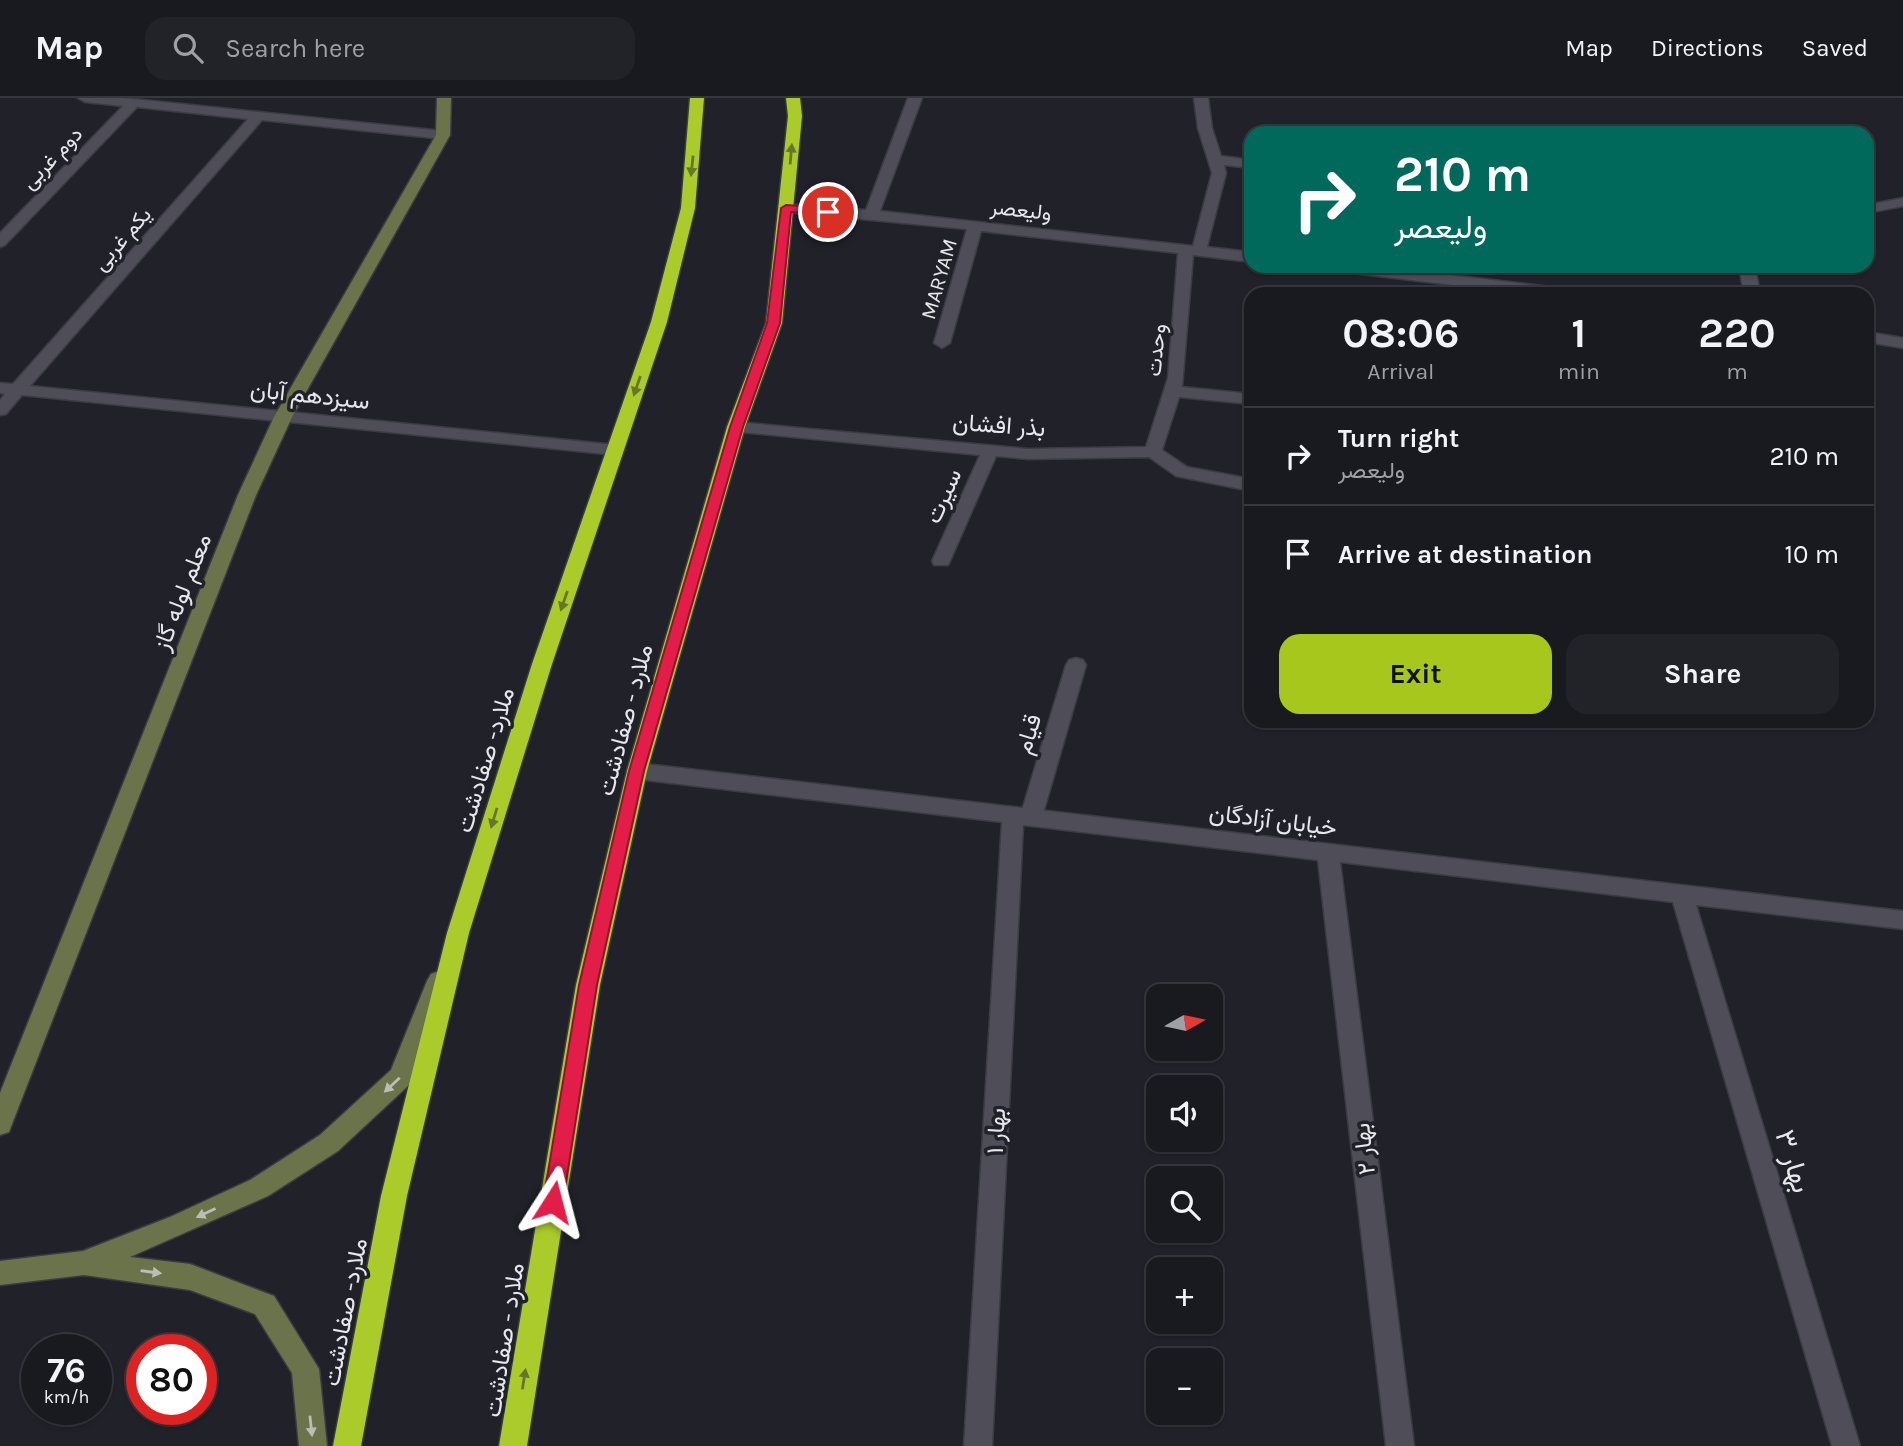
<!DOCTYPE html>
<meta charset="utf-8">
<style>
body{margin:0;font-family:Karla,Vazirmatn,sans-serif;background:#222229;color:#f1f3f6;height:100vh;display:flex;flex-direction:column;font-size:26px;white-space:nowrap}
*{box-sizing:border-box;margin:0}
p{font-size:23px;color:#9fa0a5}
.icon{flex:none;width:38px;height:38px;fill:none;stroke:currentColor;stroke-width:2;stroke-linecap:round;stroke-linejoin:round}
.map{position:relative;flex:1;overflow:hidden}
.side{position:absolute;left:1244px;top:189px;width:630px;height:441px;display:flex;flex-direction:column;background:#191920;border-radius:21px;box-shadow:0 2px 5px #0004,0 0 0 2px #37383e}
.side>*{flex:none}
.banner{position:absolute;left:1244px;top:28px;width:630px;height:147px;border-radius:21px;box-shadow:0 2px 5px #0004,0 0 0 2px #37383e;background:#00695c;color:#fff;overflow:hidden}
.needle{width:46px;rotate:81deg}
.tools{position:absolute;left:1146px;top:886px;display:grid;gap:14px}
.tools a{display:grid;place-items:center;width:77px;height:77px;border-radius:14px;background:#191920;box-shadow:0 2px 5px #0004,0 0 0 2px #37383e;font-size:35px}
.speed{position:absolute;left:21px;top:1236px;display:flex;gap:14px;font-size:35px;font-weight:700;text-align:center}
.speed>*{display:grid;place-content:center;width:91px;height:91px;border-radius:50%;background:#191920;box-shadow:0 2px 5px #0004,0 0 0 2px #37383e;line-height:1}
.speed small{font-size:18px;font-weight:400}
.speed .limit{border:10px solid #d22;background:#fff;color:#111}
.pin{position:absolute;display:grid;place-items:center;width:60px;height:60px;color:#fff;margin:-30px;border:4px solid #fff;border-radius:50%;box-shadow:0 2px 7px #0007}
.me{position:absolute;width:77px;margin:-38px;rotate:9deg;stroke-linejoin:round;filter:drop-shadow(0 0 5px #0008)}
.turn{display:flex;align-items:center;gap:24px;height:147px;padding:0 35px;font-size:32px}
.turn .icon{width:91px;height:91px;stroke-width:2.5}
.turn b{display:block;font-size:49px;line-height:60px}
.eta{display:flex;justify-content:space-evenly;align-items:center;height:119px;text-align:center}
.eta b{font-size:42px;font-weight:700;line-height:49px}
.button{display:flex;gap:14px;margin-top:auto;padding:14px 35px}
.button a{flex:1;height:80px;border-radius:21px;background:#a8c71d;color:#111;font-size:28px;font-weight:700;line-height:80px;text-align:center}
.button a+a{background:#222229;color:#f1f3f6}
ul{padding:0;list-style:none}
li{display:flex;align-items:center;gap:21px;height:98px;padding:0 35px;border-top:2px solid #37383e}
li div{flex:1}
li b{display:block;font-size:26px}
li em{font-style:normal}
header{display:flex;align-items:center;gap:42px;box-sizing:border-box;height:98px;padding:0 35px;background:#191920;border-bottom:2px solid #37383e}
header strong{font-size:33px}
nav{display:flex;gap:38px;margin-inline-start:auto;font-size:24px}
.search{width:490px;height:63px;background:#222229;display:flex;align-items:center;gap:18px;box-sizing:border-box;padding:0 24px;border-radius:21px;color:#9fa0a5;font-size:26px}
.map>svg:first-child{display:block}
</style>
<header>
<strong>Map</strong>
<div class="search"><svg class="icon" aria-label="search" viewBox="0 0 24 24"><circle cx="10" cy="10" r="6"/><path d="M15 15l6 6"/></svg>Search here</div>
<nav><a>Map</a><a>Directions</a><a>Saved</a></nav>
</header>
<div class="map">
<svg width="1903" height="1348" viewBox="0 0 1903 1348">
<rect width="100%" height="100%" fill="#21212a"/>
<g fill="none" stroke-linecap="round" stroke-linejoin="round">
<!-- lane casing -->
<g stroke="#3b3b43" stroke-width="3">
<polygon id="lane" points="1076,560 1083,562 1086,567 1042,719 1039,725 1031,727 1023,725 1020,719 1066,567 1069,562"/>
</g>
<!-- street casing -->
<g stroke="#3b3b43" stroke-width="3">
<g id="street">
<polygon points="78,0 124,0 443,33 450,37 443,41 262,22 30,288 616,347 625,352 616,357 22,297 6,316 0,317 0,302 5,296 0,295 0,285 13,286 248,21 137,9 5,147 0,149 0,135 123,8 85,4"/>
<polygon points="908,0 922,0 880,113 1193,148 1212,75 1198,30 1194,0 1208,0 1212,30 1221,58 1251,62 1251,70 1224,67 1226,75 1207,149 1251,154 1251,164 1193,157 1182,289 1251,296 1251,306 1179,299 1162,352 1187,369 1251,381 1251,393 1176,378 1149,359 1028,361 996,358 950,463 948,467 934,467 932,463 980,357 730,333 727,329 730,325 736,324 1028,351 1146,349 1168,280 1178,155 981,133 950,245 942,250 934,245 967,131 786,114 779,110 786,106 866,112"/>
<polygon points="1903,100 1903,108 1867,115 1867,107"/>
<polygon points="1328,168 1374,168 1567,191 1575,196 1528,196 1336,173"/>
<polygon points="1739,168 1755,168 1760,196 1744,196"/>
<polygon points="1867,234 1903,240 1903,250 1867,244"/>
<polygon points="637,665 1903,813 1903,831 1696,807 1860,1348 1832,1348 1673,804 1340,764 1414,1348 1386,1348 1318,762 1023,727 992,1348 964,1348 1002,724 637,681 630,679 627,673 630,667"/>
</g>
</g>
<!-- secondary casing -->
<g stroke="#3b3b43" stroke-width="3">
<g id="secondary">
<polygon points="437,0 451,0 450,37 292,319 256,397 12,1026 9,1034 0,1037 0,995 238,397 274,319 436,37"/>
<polygon points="439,873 447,876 451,883 410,986 338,1053 268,1098 130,1159 190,1166 274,1198 319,1271 327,1348 299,1348 292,1275 255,1216 190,1192 84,1177 0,1187 0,1163 83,1153 170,1119 250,1082 320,1037 391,972 427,883 431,876"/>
</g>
</g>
<!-- highway casing -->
<g stroke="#3b3b43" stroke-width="3">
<g id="highway">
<polygon points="690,0 704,0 695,110 667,224 552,566 469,835 407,1098 361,1348 333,1348 381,1098 447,835 532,566 651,224 681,110"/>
<polygon points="786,0 800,0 802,18 782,225 745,329 647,673 600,887 527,1348 499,1348 576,887 627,673 727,329 766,225 788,18"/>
</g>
</g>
<!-- lane -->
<use href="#lane" fill="#4e4d58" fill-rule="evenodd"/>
<!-- street -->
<use href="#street" fill="#4e4d58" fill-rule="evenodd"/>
<!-- secondary -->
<use href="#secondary" fill="#6a734a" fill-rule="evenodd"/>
<!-- highway -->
<use href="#highway" fill="#abcb2b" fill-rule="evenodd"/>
</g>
<!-- one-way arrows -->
<defs><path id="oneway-solid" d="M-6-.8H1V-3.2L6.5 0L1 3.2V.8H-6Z" transform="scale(1.75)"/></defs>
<g fill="#66762a">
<use href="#oneway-solid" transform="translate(791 56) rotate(-85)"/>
<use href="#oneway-solid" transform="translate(692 68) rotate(96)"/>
<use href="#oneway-solid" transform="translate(637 288) rotate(109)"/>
<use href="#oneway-solid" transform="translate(564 503) rotate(109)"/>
<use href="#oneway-solid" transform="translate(494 720) rotate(107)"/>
<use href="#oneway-solid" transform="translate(524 1281) rotate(-81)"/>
</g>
<g fill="#bbbeb4">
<use href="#oneway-solid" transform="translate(392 987) rotate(137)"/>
<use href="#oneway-solid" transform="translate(206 1115) rotate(155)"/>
<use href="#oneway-solid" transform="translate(151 1174) rotate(8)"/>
<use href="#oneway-solid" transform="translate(311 1328) rotate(84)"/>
</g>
<!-- route -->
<polygon fill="#e11d48" stroke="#92132f" stroke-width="2" points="786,107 828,110 834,114 828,117 791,114 780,225 743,329 644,673 597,887 563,1104 560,1111 553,1113 546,1111 543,1104 579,887 629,673 730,329 767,225 781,110"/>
<g text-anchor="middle" stroke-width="7" stroke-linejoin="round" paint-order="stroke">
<!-- far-street labels -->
<g font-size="21" fill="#e7e7ed" stroke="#21212a">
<text transform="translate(52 60) rotate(-46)" y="7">دوم غربی</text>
<text transform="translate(1021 112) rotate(6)" y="7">ولیعصر</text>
<text transform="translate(122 141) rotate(-49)" y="7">یکم غربی</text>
<text transform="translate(939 181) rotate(-74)" y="7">MARYAM</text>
<text transform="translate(1156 252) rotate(-84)" y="7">وحدت</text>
</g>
<!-- street labels -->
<g font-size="24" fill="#e7e7ed" stroke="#21212a">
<text transform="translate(310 297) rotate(6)" y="8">سیزدهم آبان</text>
<text transform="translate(999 327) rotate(4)" y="8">بذر افشان</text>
<text transform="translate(943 398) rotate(-66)" y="8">سیرت</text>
<text transform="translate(182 494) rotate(-69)" y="8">معلم لوله گاز</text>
<text transform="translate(625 622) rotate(-75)" y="8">ملارد - صفادشت</text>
<text transform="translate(1028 636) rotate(-73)" y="8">قیام</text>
<text transform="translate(485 662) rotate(-73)" y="8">ملارد- صفادشت</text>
<text transform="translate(1273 722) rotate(7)" y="8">خیابان آزادگان</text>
<text transform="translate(996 1033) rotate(-87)" y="8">بهار ۱</text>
<text transform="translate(1364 1051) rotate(-97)" y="8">بهار ۲</text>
<text transform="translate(345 1214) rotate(-79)" y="8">ملارد- صفادشت</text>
<text transform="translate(504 1242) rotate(-81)" y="8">ملارد - صفادشت</text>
</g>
<!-- near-street labels -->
<g font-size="28" fill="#e7e7ed" stroke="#21212a">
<text transform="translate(1794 1063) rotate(73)" y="10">بهار ۳</text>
</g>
</g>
</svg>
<div class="tools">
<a><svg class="needle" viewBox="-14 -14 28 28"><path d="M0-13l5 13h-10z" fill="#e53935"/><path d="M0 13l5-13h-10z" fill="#9fa0a5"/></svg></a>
<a><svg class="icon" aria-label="sound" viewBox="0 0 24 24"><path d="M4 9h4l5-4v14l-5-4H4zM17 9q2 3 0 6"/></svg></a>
<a><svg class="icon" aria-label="search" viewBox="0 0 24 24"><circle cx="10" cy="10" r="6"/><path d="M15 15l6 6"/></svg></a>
<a>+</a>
<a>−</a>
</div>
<div class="speed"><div>76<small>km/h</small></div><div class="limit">80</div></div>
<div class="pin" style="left:828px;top:114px;background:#d93025"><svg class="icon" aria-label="arrive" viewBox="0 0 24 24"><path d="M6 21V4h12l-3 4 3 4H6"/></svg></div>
<svg class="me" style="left:553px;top:1104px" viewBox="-20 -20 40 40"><path d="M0-17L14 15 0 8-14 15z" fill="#e11d48" stroke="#fff" stroke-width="4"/></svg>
<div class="banner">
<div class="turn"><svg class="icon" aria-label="right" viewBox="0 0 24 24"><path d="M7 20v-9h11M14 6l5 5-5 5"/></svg><div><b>210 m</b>ولیعصر</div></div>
</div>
<section class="side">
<div class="eta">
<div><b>08:06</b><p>Arrival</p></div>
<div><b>1</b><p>min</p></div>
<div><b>220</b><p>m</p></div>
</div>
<ul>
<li><svg class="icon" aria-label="right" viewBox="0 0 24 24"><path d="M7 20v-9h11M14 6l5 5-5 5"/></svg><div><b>Turn right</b><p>ولیعصر</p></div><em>210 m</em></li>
<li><svg class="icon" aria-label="arrive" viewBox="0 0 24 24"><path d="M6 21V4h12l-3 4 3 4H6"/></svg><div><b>Arrive at destination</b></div><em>10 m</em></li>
</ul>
<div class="button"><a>Exit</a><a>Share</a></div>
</section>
</div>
